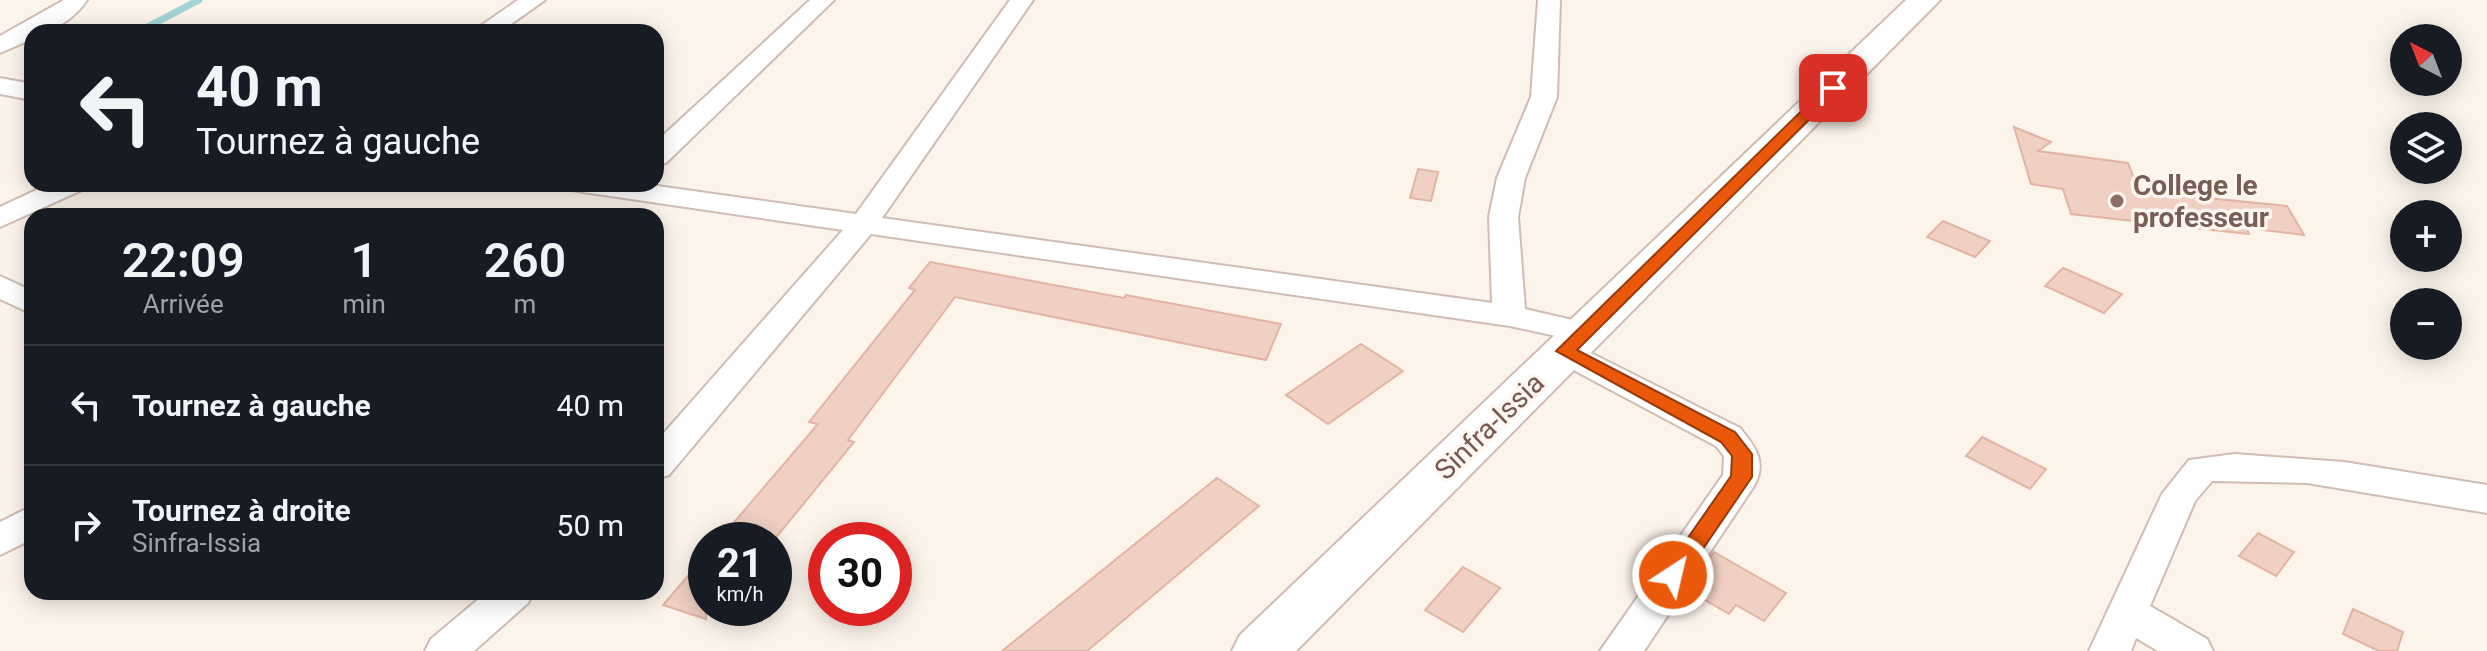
<!DOCTYPE html>
<html lang="fr">
<meta charset="utf-8">
<style>
body{margin:0;font-family:Roboto,sans-serif;background:#242831;color:#f1f3f6;height:100vh;display:flex;flex-direction:column;font-size:30px;white-space:nowrap}
*{box-sizing:border-box;margin:0}
p{font-size:26px;color:#9ea1a6}
.icon{flex:none;width:44px;height:44px;fill:none;stroke:currentColor;stroke-width:2;stroke-linecap:round;stroke-linejoin:round}
.map{position:relative;flex:1;overflow:hidden}
.side{position:absolute;left:24px;top:208px;width:640px;height:392px;display:flex;flex-direction:column;background:#171b24;border-radius:24px;box-shadow:0 4px 20px #0003}
.side>*{flex:none}
.guide{position:absolute;left:24px;top:24px;width:640px;height:168px;border-radius:24px;box-shadow:0 4px 20px #0003;background:#171b24;color:#f1f3f6;overflow:hidden}
.needle{width:52px;rotate:318deg}
.buttons{position:absolute;left:2390px;top:24px;display:grid;gap:16px}
.buttons a{display:grid;place-items:center;width:72px;height:72px;border-radius:50%;background:#171b24;box-shadow:0 4px 20px #0003;font-size:40px}
.speed{position:absolute;left:688px;top:522px;display:flex;gap:16px;font-size:40px;font-weight:700;text-align:center}
.speed>*{display:grid;place-content:center;width:104px;height:104px;border-radius:50%;background:#171b24;box-shadow:0 4px 20px #0003;line-height:1}
.speed small{font-size:20px;font-weight:400}
.speed .limit{border:12px solid #d22;background:#fff;color:#111}
.pin{position:absolute;display:grid;place-items:center;width:68px;height:68px;color:#fff;margin:-34px;border-radius:16px;box-shadow:0 4px 12px #0006}
.me{position:absolute;width:88px;margin:-44px;rotate:35deg;stroke-linejoin:round;filter:drop-shadow(0 0 6px #0008)}
.turn{display:flex;align-items:center;gap:28px;height:168px;padding:0 40px;font-size:36px}
.turn .icon{width:104px;height:104px;stroke-width:2.5}
.turn b{display:block;font-size:56px;line-height:68px}
.eta{display:flex;justify-content:space-evenly;align-items:center;height:136px;text-align:center}
.eta b{font-size:48px;font-weight:600;line-height:56px}
ul{padding:0;list-style:none}
li{display:flex;align-items:center;gap:24px;height:120px;padding:0 40px;border-top:2px solid #363941}
li div{flex:1}
li b{display:block;font-size:30px}
li em{font-style:normal}
.map>svg:first-child{display:block}
</style>
<div class="map">
<svg width="2487" height="651" viewBox="0 0 2487 651">
<rect width="100%" height="100%" fill="#fcf3ea"/>
<g fill="none" stroke-linecap="round" stroke-linejoin="round">
<!-- stream -->
<polyline stroke="#a5d4d6" stroke-width="7" points="138,32 199,0"/>
</g>
<!-- building -->
<g fill="#f0d0c3" stroke="#e2b4a4" stroke-width="2">
<polygon points="2014,127 2051,142 2038,151 2128,163 2139,191 2287,206 2304,235 2247,228 2249,234 2071,214 2063,189 2031,184"/>
<polygon points="1418,169 1438,172 1431,201 1410,198"/>
<polygon points="1943,221 1990,241 1975,257 1927,237"/>
<polygon points="930,262 1124,298 1126,295 1281,324 1266,360 955,297 848,440 854,442 774,540 719,540 818,424 809,422 915,290 909,288"/>
<polygon points="2063,268 2122,294 2104,313 2045,286"/>
<polygon points="1361,344 1403,371 1328,424 1286,395"/>
<polygon points="1982,437 2046,469 2030,489 1966,456"/>
<polygon points="1217,478 1259,506 1087,651 1002,651"/>
<polygon points="2258,533 2294,552 2276,576 2239,556"/>
<polygon points="1714,552 1786,593 1764,621 1736,605 1729,614 1688,590"/>
<polygon points="706,555 706,619 663,605"/>
<polygon points="1463,567 1500,588 1463,632 1425,610"/>
<polygon points="2353,609 2403,632 2397,651 2379,651 2343,634"/>
</g>
<g fill="none" stroke-linecap="round" stroke-linejoin="round">
<!-- minor casing -->
<g stroke="#d0bcb2" stroke-width="4">
<g id="minor">
<path d="M64,0h23c-12,18 -32,32 -55,32v7l-32,14v-17z"/>
<polygon points="518,0 545,0 500,32 472,32"/>
<polygon points="810,0 834,0 666,163 656,165 656,142"/>
<polygon points="1010,0 1033,0 882,218 1492,303 1489,217 1497,178 1531,97 1538,0 1560,0 1557,97 1525,178 1518,217 1525,309 1594,325 1599,332 1594,339 1583,342 1510,326 871,234 669,475 656,479 656,442 843,230 583,192 573,190 569,184 643,184 856,214"/>
<polygon points="0,78 32,84 32,100 0,94"/>
<polygon points="49,184 86,184 82,190 0,227 0,207"/>
<polygon points="0,276 32,291 32,314 0,299"/>
<path d="M1565,340l175,88c16,19 27,35 14,58l-110,165h-44l123,-176 1,-19 -8,-10 -163,-87 -4,-8 4,-8z"/>
<polygon points="2235,454 2344,462 2487,485 2487,513 2307,483 2212,481 2195,501 2150,606 2207,639 2213,651 2158,651 2136,638 2131,651 2089,651 2162,494 2189,460"/>
<polygon points="32,506 32,539 0,555 0,522"/>
<polygon points="487,592 534,592 528,603 474,651 425,651 431,639"/>
</g>
</g>
<!-- secondary casing -->
<g stroke="#d3bbb0" stroke-width="4">
<polygon id="secondary" points="1906,0 1940,0 1296,651 1232,651 1240,635"/>
</g>
<!-- minor -->
<use href="#minor" fill="#fff" fill-rule="evenodd"/>
<!-- secondary -->
<use href="#secondary" fill="#fff" fill-rule="evenodd"/>
</g>
<!-- route -->
<polygon fill="#ea580c" stroke="#983908" stroke-width="2" points="1828,85 1841,88 1577,350 1735,432 1752,454 1752,477 1681,581 1665,581 1662,575 1731,476 1732,456 1721,442 1556,351"/>
<!-- markers -->
<circle fill="#8d6e63" stroke="#fef7f0" stroke-width="3" cx="2117" cy="201" r="8"/>
<g text-anchor="middle" stroke-width="7" stroke-linejoin="round" paint-order="stroke">
<!-- education labels -->
<g font-size="28" font-weight="bold" fill="#785e54" stroke="#fef7f0" text-anchor="start">
<text x="2133" y="195">College le<tspan x="2133" dy="32">professeur</tspan></text>
</g>
<!-- street labels -->
<g font-size="28" fill="#76584e" stroke="#fef7f0">
<text transform="translate(1489 426) rotate(-44)" y="10">Sinfra-Issia</text>
</g>
</g>
</svg>
<div class="buttons">
<a><svg class="needle" viewBox="-14 -14 28 28"><path d="M0-13l5 13h-10z" fill="#e53935"/><path d="M0 13l5-13h-10z" fill="#9ea1a6"/></svg></a>
<a><svg class="icon" aria-label="layers" viewBox="0 0 24 24"><path d="M12 4l9 5-9 5-9-5zM3 14l9 5 9-5"/></svg></a>
<a>+</a>
<a>−</a>
</div>
<div class="speed"><div>21<small>km/h</small></div><div class="limit">30</div></div>
<div class="pin" style="left:1833px;top:88px;background:#d93025"><svg class="icon" aria-label="arrive" viewBox="0 0 24 24"><path d="M6 21V4h12l-3 4 3 4H6"/></svg></div>
<svg class="me" style="left:1673px;top:575px" viewBox="-20 -20 40 40"><circle r="17" fill="#ea580c" stroke="#fff" stroke-width="3"/><path d="M0-11L8 9 0 5-8 9z" fill="#fff"/></svg>
<div class="guide">
<div class="turn"><svg class="icon" aria-label="left" viewBox="0 0 24 24"><path d="M17 20v-9H6M10 6l-5 5 5 5"/></svg><div><b>40 m</b>Tournez à gauche</div></div>
</div>
<section class="side">
<div class="eta">
<div><b>22:09</b><p>Arrivée</p></div>
<div><b>1</b><p>min</p></div>
<div><b>260</b><p>m</p></div>
</div>
<ul>
<li><svg class="icon" aria-label="left" viewBox="0 0 24 24"><path d="M17 20v-9H6M10 6l-5 5 5 5"/></svg><div><b>Tournez à gauche</b></div><em>40 m</em></li>
<li><svg class="icon" aria-label="right" viewBox="0 0 24 24"><path d="M7 20v-9h11M14 6l5 5-5 5"/></svg><div><b>Tournez à droite</b><p>Sinfra-Issia</p></div><em>50 m</em></li>
</ul>
</section>
</div>
